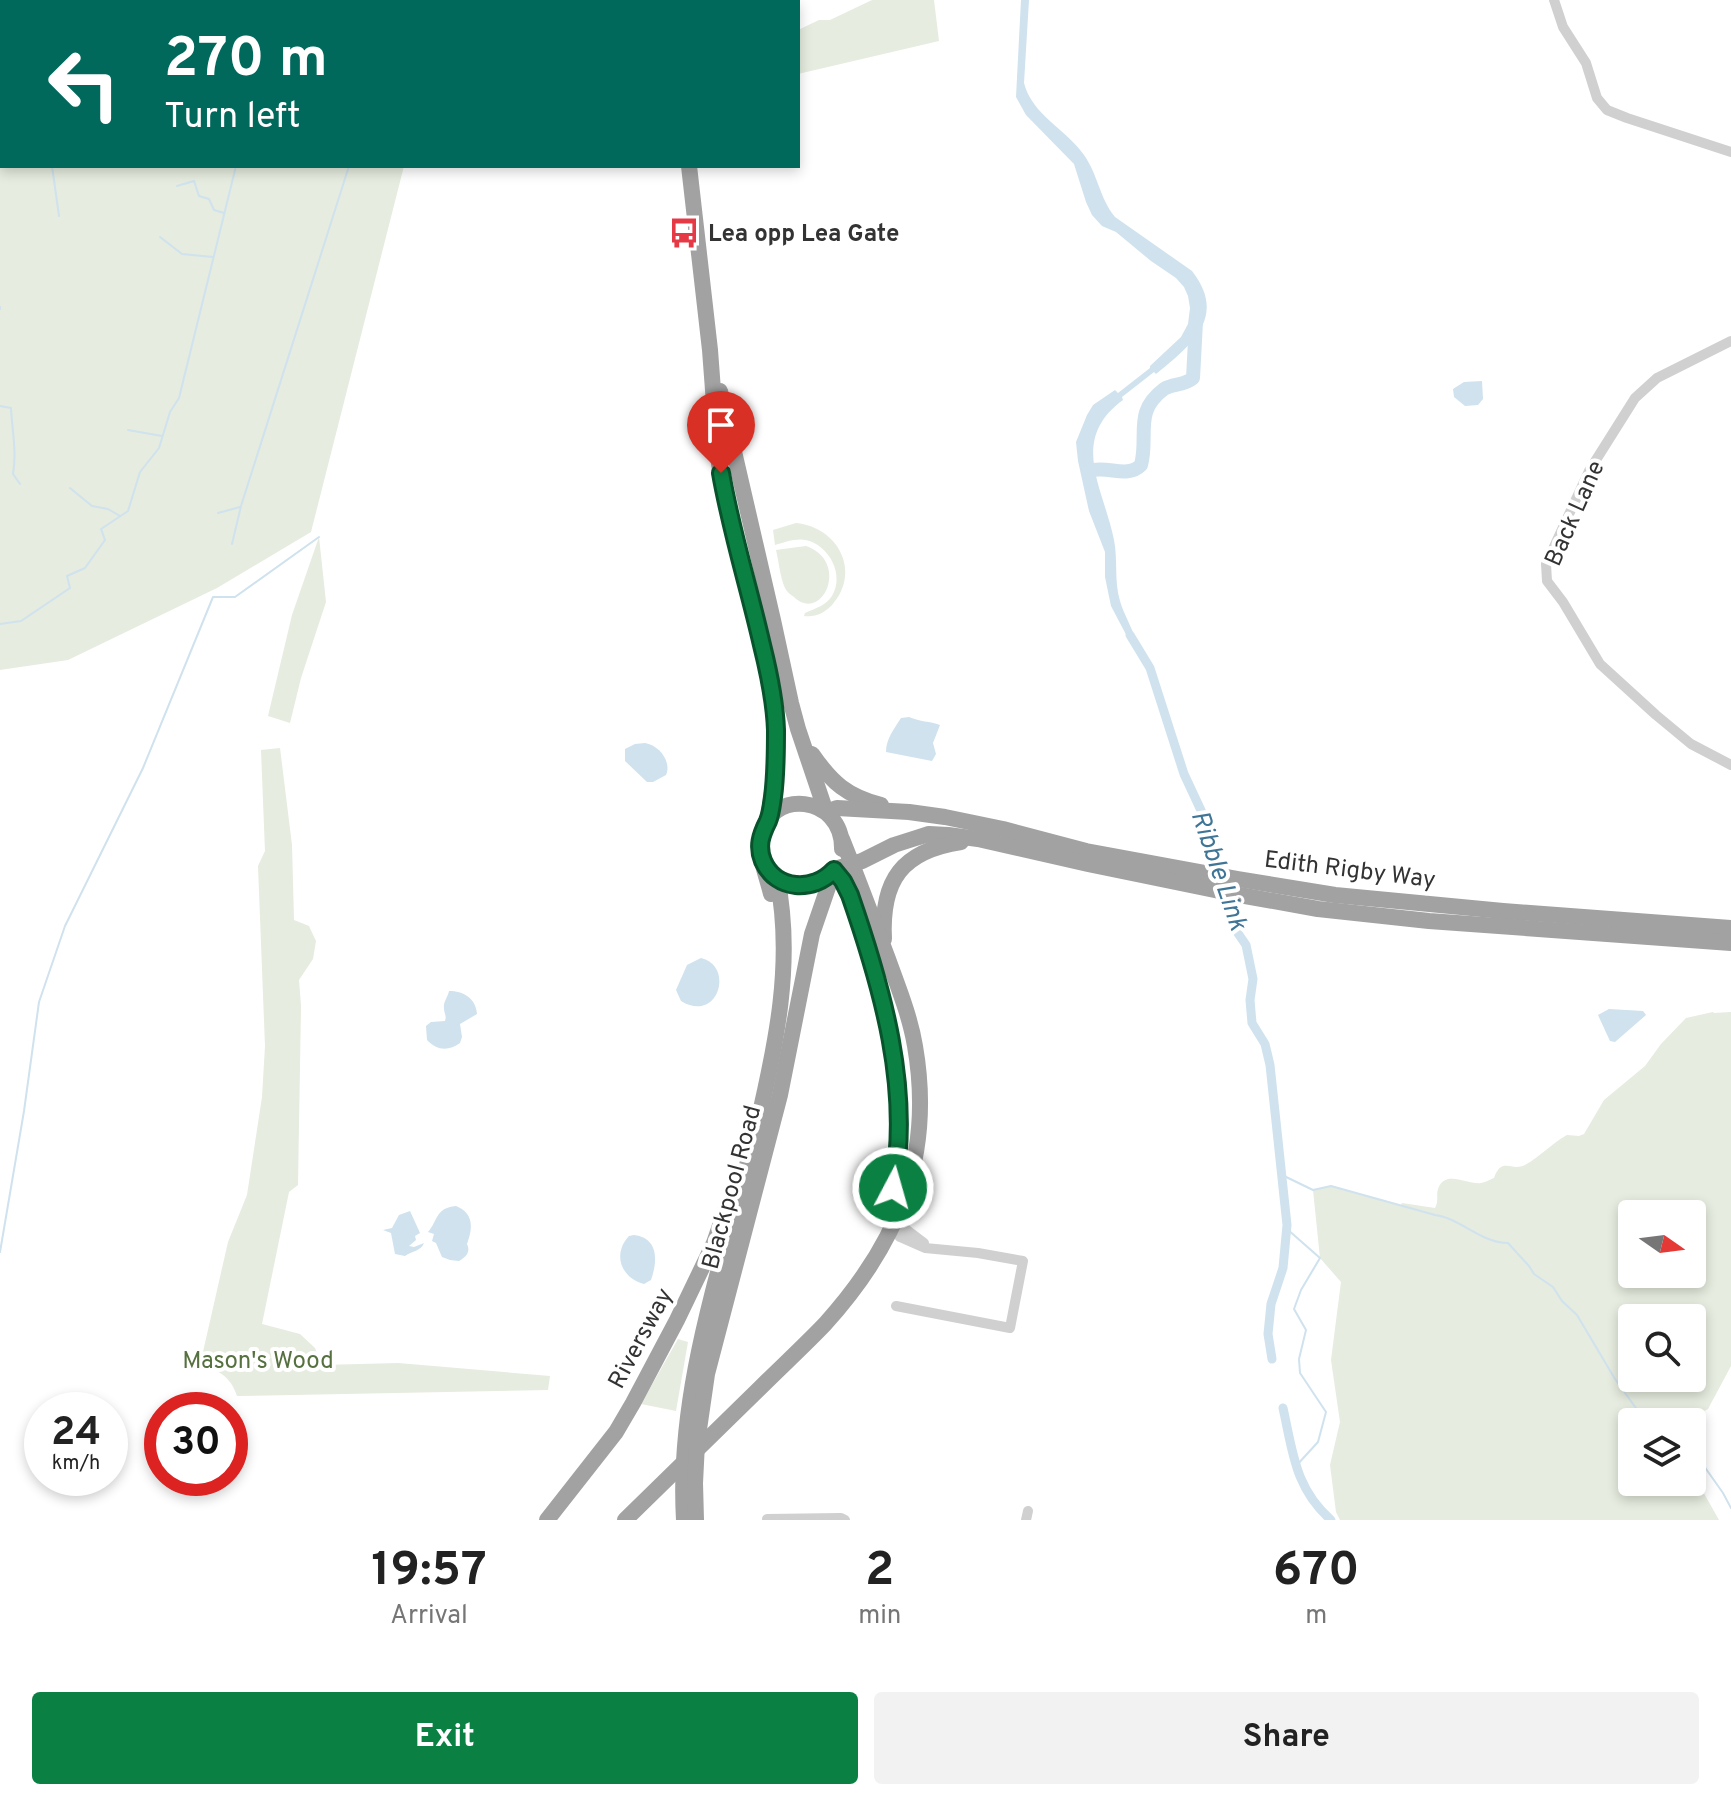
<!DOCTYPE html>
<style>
body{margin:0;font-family:Overpass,sans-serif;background:#f2f2f2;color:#222;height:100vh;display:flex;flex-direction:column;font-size:30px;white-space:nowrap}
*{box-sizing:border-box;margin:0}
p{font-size:26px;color:#767676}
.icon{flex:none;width:44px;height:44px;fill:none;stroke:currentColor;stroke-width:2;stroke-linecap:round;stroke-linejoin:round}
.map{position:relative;height:1520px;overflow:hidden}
.side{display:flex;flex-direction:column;background:#fff;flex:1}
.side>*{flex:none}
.top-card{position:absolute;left:0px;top:0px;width:800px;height:168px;box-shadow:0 4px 12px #0003;background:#00695c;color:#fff;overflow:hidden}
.needle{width:52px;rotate:104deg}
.tools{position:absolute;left:1618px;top:1200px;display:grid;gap:16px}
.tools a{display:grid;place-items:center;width:88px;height:88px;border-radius:8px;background:#fff;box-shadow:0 4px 12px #0003;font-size:40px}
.speed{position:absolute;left:24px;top:1392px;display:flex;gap:16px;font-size:40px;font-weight:700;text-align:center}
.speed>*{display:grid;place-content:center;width:104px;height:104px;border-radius:50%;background:#fff;box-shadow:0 4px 12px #0003;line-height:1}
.speed small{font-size:20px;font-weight:400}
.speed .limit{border:12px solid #d22;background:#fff;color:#111}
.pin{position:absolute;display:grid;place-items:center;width:68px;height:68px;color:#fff;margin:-82px -34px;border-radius:50% 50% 50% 0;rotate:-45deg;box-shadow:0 0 8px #0007}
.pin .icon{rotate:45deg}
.me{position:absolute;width:88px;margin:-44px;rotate:6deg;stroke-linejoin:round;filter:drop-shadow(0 0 6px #0008)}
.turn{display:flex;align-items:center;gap:28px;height:168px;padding:0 32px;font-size:36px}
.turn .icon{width:104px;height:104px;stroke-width:2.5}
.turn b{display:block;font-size:56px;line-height:68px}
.eta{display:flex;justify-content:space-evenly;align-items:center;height:136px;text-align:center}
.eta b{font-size:48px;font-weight:700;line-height:56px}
.action{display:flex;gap:16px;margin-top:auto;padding:16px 32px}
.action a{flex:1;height:92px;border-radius:8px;background:#0b8043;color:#fff;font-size:32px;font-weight:700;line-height:92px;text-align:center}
.action a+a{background:#f2f2f2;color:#222}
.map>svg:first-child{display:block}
</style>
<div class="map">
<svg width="1731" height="1520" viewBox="0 0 1731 1520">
<rect width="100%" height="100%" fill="#fff"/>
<!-- green -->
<g fill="#e6ecdf" fill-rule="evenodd">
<polygon points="872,0 934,0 939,41 798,74 798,30 819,20 830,20"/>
<polygon points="2,4 2,166 404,166 311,532 217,588 68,660 0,670 0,6"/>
<path d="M796,523c42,4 66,49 36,82 -9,9 -16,12 -28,11l1,-3c11,-5 20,-7 27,-17 13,-21 -3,-51 -26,-56 -10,-2 -21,2 -31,5l-2,-15z"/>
<polygon points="319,537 326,602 301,678 290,723 268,716 292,615"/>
<path d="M806,546c45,16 16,78 -12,51 -4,-3 -7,-5 -9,-9 -5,-11 -6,-26 -9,-38z"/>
<path d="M280,748l12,97 2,75 15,6 7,15 -3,18 -14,21 2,26 -3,179 -9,7 -27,132 38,10 15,14 7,17 76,-2 152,13 -2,14 -311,6c-6,-19 -18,-26 -37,-31l28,-123 19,-47 15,-98 3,-51 -7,-180 7,-15 -4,-101z"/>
<path d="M1713,1012l1,1 17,-1v354l-23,43 -22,13h-54v60h60v-10l27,48h-379l-4,-8 -6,-47 10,-43 -9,-62 10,-78 -21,-24 -7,-68 18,-4 70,19 1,-2 33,5c4,-7 1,-12 3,-19 7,-20 29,-4 43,-6 3,0 10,-4 13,-5 8,-22 17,-6 31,-13 15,-8 27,-22 42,-30l12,1 5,-2 20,-34 41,-34 16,-22 25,-26zM1692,1214v60h-60v-60zM1632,1318h60v60h-60z"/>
<polygon points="678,1339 688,1342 676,1411 641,1404"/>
</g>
<!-- water -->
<g fill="#cfe2ee">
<path d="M1021,0h8l-5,83c8,32 42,46 60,72 14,20 16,44 31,62l77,54c36,46 -1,74 -36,103l-2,-2 -32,25 1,3c-55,40 -19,89 -9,140 4,20 0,41 6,61 4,14 12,26 16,40l-5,3 -20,-38 -6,-29v-25l-16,-41 -11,-50 -2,-19 11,-27 6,-10 22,-15 3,3 32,-25v-2l31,-29 7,-13 2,-16 -2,-12 -4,-9 -8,-9 -25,-17 -35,-29 -14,-6 -10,-11 -6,-13 -12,-38 -48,-49 -10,-18z"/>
<polygon points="1482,381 1483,399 1478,405 1465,406 1454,397 1453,389 1464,382"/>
<path d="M909,717c11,5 21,4 31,8l-7,18 3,11 -4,7 -46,-9c0,-13 8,-23 15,-34z"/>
<path d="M645,743c14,2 27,19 21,32l-13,7h-6l-22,-21v-12l10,-5z"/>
<path d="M701,958c34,8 17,66 -20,43l-5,-11 11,-25z"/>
<path d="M449,991c14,0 27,7 28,23l-17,10 2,13 -2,6c-11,8 -23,8 -33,-3l-1,-14 5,-4 14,-1c2,-6 -1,-7 -1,-13 -1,-6 4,-11 5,-17z"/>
<polygon points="1609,1009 1643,1011 1646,1015 1615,1042 1610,1041 1598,1015"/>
<path d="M456,1206c18,7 17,22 11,38 4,8 -1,13 -8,17l-9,-1 -8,-3 -6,-14 -4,-2 2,-7 -6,-2c10,-11 7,-24 28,-26z"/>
<path d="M410,1211l10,22 -5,3 1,4 -7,6 5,1 10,-4c-3,8 -12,8 -19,13l-10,-2 -4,-21 -8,-3 9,-2 7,-13z"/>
<path d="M634,1235c24,3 24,25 17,45l-7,4c-23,-6 -32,-30 -15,-48z"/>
</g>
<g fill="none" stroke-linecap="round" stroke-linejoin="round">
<!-- stream -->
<g stroke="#cfe2ee" stroke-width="2">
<polyline points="0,71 2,71"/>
<polyline points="0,115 2,111"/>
<polyline points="52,166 59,216"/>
<polyline points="177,186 194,181 199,196 209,199 214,210 224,213"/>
<polyline points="160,237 182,254 213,257"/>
<polyline points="0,307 0,309"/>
<path d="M0,406l11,2c1,22 6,44 2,66l7,10"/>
<polyline points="128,430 162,436"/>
<polyline points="70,488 92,506 108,509 120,516"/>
<polyline points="218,513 240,507"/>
<polyline points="232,544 241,506 349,166"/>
<polyline points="0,624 21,621 70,588 67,576 85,568 105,540 101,529 128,511 140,472 159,448 170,412 179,398 236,166"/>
<path d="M1282,1175l31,15 18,-4 104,29c25,3 46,28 73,28l21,23 5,8 19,13 9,14 15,14 38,64 31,43"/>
<polyline points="1287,1229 1320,1258 1301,1290 1294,1309 1306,1330 1299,1359 1300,1373 1326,1412 1318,1442 1296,1466"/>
<polyline points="0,1252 24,1111 39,1002 65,926 143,768 213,597 235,597 319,537"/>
<polyline points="1692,1449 1723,1493 1731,1508"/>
</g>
<!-- canal -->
<g stroke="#cfe2ee" stroke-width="9">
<polyline points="1130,635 1150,668 1184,774 1212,834 1222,878"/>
<polyline points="1225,892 1233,926 1246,945 1253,979 1250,1000 1252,1023 1265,1044 1270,1065 1287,1225 1283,1268 1271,1304 1268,1334 1272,1359"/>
<path d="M1283,1408c10,45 12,80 48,112"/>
</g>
<!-- river -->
<path stroke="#cfe2ee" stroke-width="14" d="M1088,471c20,-6 39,8 53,-6 8,-30 -8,-53 23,-76 9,-6 20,-3 29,-11l3,-56"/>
<!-- minor -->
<g stroke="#d0d0d0" stroke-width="10">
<polyline points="1554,0 1563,27 1586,63 1597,98 1607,110 1627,118 1731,152"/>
<polyline points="1731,341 1657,378 1635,398 1589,471 1546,564 1547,581 1563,602 1600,664 1656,715 1691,744 1731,765"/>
<polyline points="834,870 843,881 850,895 873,965 888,1030 895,1070 897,1141 895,1174 888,1213 889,1225 900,1237 925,1248 978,1253 1023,1261 1010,1328 896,1306"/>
<polyline points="895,1221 924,1243"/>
<polyline points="767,1519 841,1518 845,1520"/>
<polyline points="1026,1520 1028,1511"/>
</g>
<!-- trunk -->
<g stroke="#a2a2a2" stroke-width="16">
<polyline points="676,2 676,0"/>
<polyline points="688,2 688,0"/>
<polyline points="689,166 710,350 718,457 723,489 757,622 774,703 776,766 768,819"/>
<polyline points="720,391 773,620 791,703 798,729 826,812"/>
<path d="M812,754c20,29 35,42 69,51"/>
<polyline points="826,812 837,808 909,812 945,817 1003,829 1086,851 1238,879 1335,895 1503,911 1731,928"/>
<path d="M763,860c15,29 49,34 71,10"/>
<polyline points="835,869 862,861 894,845 916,838 929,834 948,835 978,839 1088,864 1234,894 1318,909 1429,921 1731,943"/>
<path d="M771,894c-4,-17 -13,-38 -11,-56 9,-51 83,-43 82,11"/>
<path d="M884,939c-3,-59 18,-88 77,-97"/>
<polyline points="547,1520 616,1432 633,1403 677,1320 714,1243 726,1208"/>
<path d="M625,1520c45,-44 90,-88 135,-132 21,-21 44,-42 65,-64 74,-82 109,-168 90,-278 -5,-30 -17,-59 -27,-87 -15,-40 -30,-80 -46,-120"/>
<path d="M684,1520c-8,-136 42,-265 73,-394 19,-81 37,-165 20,-248"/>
<polyline points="696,1520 695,1483 697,1443 707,1374 780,1095 812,934 834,870"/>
</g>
</g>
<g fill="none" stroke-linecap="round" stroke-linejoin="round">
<!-- route casing -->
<g stroke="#07532c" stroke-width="20">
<path id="route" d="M721,473c10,58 28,115 41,172 7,28 13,56 14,85 0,22 0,45 -3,67 -1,7 -2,17 -5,24 -7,14 -11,25 -5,40 13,30 51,31 71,9l9,11 7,14c32,92 62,195 43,293"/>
</g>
<!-- route -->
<use href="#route" stroke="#0b8043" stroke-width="14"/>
</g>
<!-- icons -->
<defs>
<g id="bus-bare" transform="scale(2.4)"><path d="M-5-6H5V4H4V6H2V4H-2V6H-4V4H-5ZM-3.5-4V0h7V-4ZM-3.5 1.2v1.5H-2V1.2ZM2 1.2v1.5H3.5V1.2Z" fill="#e63946" stroke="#fff" stroke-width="2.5" paint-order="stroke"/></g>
</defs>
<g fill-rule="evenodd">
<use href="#bus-bare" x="684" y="233"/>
</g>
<g text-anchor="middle" stroke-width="8" stroke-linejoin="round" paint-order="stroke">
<!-- poi labels -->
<g font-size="24" font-weight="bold" fill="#333" stroke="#fff" text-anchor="start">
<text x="708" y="241">Lea opp Lea Gate</text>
</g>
<!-- street labels -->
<g font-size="24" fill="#333" stroke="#fff">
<text transform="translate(1574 513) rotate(-66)" y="8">Back Lane</text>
<text transform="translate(1350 869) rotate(7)" y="8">Edith Rigby Way</text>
<text transform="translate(731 1187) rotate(-75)" y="8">Blackpool Road</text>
<text transform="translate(640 1338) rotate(-62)" y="8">Riversway</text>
</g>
<!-- park labels -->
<g font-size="24" fill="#56703f" stroke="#fff">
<text x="258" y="1368">Mason's Wood</text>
</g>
<!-- water labels -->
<g font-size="26" font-style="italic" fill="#3f7597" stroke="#fff">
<text transform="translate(1220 870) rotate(71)" y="9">Ribble Link</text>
</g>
</g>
</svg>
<div class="tools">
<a><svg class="needle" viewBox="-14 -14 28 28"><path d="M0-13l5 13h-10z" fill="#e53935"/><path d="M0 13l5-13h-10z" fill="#767676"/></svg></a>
<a><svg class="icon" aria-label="search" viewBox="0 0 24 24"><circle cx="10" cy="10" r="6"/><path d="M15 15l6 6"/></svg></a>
<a><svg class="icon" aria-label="layers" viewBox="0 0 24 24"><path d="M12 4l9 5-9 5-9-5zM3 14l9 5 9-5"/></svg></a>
</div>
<div class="speed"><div>24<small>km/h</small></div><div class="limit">30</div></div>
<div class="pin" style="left:721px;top:473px;background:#d93025"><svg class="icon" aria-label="arrive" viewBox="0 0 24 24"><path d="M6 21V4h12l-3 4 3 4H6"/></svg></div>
<svg class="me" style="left:893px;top:1188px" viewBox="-20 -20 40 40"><circle r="17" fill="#0b8043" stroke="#fff" stroke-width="3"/><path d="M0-11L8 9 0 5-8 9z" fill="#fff"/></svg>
<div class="top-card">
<div class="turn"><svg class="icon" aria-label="left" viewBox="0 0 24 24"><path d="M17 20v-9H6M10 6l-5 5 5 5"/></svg><div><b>270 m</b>Turn left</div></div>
</div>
</div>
<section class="side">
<div class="eta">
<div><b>19:57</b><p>Arrival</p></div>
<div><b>2</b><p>min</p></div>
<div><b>670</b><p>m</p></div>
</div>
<div class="action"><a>Exit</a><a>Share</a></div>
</section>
